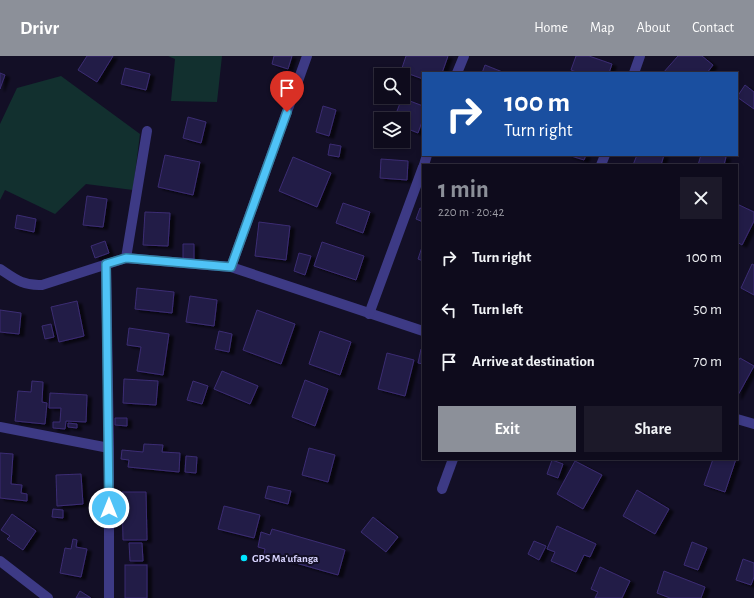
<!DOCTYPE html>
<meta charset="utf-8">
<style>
body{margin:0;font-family:"Alegreya Sans",sans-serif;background:#1c1929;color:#f1f3f6;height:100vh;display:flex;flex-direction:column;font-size:15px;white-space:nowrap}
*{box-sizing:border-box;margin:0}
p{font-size:13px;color:#9b9ba3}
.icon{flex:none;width:22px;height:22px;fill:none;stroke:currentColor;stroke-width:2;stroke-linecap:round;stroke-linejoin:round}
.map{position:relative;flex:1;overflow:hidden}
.details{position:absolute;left:422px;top:108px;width:316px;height:296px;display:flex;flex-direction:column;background:#0e0b1c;border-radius:0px;box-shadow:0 2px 6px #0003,0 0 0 1px #2e2b3b}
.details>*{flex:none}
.banner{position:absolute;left:422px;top:16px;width:316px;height:84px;border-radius:0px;box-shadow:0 2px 6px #0003,0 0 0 1px #2e2b3b;background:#1a4fa0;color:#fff;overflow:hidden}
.fabs{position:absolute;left:374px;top:12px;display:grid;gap:8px}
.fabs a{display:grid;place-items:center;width:36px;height:36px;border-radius:0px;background:#0e0b1c;box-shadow:0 2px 6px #0003,0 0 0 1px #2e2b3b;font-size:20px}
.pin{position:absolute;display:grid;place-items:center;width:34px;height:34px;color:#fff;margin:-41px -17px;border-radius:50% 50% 50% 0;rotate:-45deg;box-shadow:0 0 4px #0007}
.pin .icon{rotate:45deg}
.me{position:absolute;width:44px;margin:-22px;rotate:0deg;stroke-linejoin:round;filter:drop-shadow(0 0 3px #0008)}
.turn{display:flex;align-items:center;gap:14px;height:84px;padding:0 16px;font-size:18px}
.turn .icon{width:52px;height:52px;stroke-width:2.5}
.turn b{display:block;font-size:28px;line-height:34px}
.round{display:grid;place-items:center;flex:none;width:42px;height:42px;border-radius:0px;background:#1c1929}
.head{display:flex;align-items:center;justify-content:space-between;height:68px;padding:0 16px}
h1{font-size:24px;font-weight:700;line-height:30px;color:#8c9099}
.button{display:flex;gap:8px;margin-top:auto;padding:8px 16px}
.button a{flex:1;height:46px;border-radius:0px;background:#8c9099;color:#fff;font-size:16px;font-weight:700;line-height:46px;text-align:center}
.button a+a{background:#1c1929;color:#f1f3f6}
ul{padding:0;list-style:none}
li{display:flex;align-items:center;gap:12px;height:52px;padding:0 16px}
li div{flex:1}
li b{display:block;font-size:15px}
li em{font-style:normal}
header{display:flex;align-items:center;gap:24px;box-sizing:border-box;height:56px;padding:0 20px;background:#8c9099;color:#fff}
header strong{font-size:19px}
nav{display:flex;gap:22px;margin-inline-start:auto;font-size:14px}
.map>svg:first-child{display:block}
</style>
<header>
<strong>Drivr</strong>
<nav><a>Home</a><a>Map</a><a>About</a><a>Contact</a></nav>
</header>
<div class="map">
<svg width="754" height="542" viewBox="0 0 754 542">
<defs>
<filter id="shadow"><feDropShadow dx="4.5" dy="2.5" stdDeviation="1" flood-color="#0009"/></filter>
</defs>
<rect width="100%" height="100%" fill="#130f26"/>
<!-- green -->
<g fill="#12302f">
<polygon points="168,0 222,0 217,46 171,45 175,3"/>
<polygon points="61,20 140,78 133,134 86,128 55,158 5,134 0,144 0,68 17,32"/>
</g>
<!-- building -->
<g fill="#241b47" stroke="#3b2d73" filter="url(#shadow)">
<polygon points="87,0 113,0 97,26 78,14"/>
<polygon points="274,0 292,0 288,13 272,8"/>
<polygon points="406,0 448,0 442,17 423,17 423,23 401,15"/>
<polygon points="576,0 589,0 612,8 609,17 579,17 571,14"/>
<polygon points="678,0 702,0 713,9 707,17 663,17"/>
<polygon points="485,9 505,17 482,17"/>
<polygon points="125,12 150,18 146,34 121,28"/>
<polygon points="0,17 5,19 0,33"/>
<polygon points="745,29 754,36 754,53 737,41"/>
<polygon points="402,42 423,50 423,63 418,77 403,71 403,63 394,63"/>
<polygon points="323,50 336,54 329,80 316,76"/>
<polygon points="188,61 206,66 201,87 183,82"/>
<polygon points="330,88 341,90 339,101 328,99"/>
<polygon points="165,99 200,106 193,139 158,131"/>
<polygon points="568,99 586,99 584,104"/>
<polygon points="637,99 664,99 661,109 633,109"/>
<polygon points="701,99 718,99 726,101 724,109 698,109"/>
<polygon points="293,101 331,117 317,151 279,135"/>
<polygon points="381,103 408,105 407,124 380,122"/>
<polygon points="87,140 107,143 103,171 83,169"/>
<polygon points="343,147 370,156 363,177 336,167"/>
<polygon points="737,148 754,156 754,165 742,189 737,186"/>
<polygon points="420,152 423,153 423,166 416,163"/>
<polygon points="145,156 170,157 168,190 143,189"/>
<polygon points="17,159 36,163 34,176 15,172"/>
<polygon points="259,166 290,170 286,204 255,200"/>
<polygon points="105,185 109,197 95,202 91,190"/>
<polygon points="322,186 364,200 356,224 314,210"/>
<polygon points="183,188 194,188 194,203 183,202"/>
<polygon points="423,188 423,205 418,203"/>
<polygon points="299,197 311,200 305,219 294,215"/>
<polygon points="752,208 754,209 754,239 741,232"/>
<polygon points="137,232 174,236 172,257 135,253"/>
<polygon points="190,240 217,244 214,270 186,266"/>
<polygon points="77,245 84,280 59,286 51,251"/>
<polygon points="0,254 21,257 19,278 0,276"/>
<polygon points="257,254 295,268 281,308 243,294"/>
<polygon points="51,268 54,281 45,283 42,270"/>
<polygon points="129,272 169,278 163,319 137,315 141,291 127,289"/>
<polygon points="219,275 232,278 229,296 215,293"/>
<polygon points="320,275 351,286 340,319 309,308"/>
<polygon points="421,293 423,294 423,308 418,307"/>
<polygon points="387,297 414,304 405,340 378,333"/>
<polygon points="740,302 754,310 737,341 737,307"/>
<polygon points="222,315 258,330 250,348 214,333"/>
<polygon points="124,323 158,325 156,349 123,347"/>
<polygon points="305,324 328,333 315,370 292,361"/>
<polygon points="32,325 43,326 42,346 47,347 45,368 15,365 18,335 31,336"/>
<polygon points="193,325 208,330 202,348 187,344"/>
<polygon points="50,337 87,339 86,366 66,365 65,373 53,372 53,366 60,366 61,352 49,352"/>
<polygon points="115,362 127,362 127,370 115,369"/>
<polygon points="68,367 77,368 77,372 68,371"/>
<polygon points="144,388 163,389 162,396 180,397 179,416 128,411 129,404 121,403 122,394 143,396"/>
<polygon points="309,392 335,399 328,426 302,419"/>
<polygon points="0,397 13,398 11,428 22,429 21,437 27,438 27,445 0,442"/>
<polygon points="186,400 197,401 196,417 185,416"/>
<polygon points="713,403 736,403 725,436 704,429"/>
<polygon points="552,404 563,408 558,422 547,418"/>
<polygon points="575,405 602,419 583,453 557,438"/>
<polygon points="81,418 83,448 57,450 56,419"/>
<polygon points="268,430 291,435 288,448 265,442"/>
<polygon points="637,434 669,453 655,478 623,460"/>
<polygon points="122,436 146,436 147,484 123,484"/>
<polygon points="224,450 260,459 254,482 218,473"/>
<polygon points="53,453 63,454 63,462 52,461"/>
<polygon points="12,458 36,475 23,494 7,483 10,480 1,474"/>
<polygon points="373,461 398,481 386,496 361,476"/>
<polygon points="557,470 596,488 590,501 584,499 576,516 551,505 555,496 547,493"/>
<polygon points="272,473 345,494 338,519 264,498 265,493 258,491 261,476 270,479"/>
<polygon points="73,483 77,484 76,491 87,493 81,521 60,517 65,492 71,493"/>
<polygon points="534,485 546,490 539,504 528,498"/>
<polygon points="692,486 707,492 698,514 684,509"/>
<polygon points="129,487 142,487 143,505 130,505"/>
<polygon points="743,503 754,507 754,521 751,529 736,524"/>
<rect x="125" y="509" width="22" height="33"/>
<polygon points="600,511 630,525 622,542 595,542 598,536 591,533"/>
<polygon points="664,515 705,531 701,542 670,542 657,537"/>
<polygon points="80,535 91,542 76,542"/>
</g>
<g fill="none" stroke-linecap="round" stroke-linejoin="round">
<!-- minor -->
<g stroke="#3d3a85" stroke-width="10">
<polyline points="457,17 464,0"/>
<polyline points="634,17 640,0"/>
<polyline points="424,109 427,99"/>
<polyline points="601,109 605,99"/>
<polyline points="126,202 147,75"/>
<polyline points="231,211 307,0"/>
<path d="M0,213c15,10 23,17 42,16l84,-27 105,9 192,64"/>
<polyline points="369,258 423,111"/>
<polyline points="737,363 754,368"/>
<polyline points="0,371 109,392 106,208"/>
<polyline points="442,433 453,403"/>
<polyline points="0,505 48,542"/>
<polyline points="109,542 109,392"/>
</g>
</g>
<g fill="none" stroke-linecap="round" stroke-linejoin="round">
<!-- route casing -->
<g stroke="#337fa1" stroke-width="10">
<polyline id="route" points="109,452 106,208 126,202 231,211 287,56"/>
</g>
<!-- route -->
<use href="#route" stroke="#4fc3f7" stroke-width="7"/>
</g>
<!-- markers -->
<circle fill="#00e5ff" stroke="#130f26" stroke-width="1.5" cx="244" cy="502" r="4"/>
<g text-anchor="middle" stroke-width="4" stroke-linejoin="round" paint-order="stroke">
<!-- poi labels -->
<g font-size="11" font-weight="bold" fill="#d9d4ff" stroke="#130f26" text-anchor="start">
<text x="252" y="506">GPS Ma'ufanga</text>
</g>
</g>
</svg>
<div class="fabs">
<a><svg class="icon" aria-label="search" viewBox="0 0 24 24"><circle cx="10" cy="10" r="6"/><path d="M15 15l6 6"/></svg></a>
<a><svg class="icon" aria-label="layers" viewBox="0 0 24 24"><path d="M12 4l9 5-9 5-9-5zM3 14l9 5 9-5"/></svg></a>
</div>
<div class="pin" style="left:287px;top:56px;background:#d93025"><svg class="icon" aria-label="arrive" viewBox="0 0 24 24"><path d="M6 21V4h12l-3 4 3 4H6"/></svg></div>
<svg class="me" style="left:109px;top:452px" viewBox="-20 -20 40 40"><circle r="17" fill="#4fc3f7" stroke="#fff" stroke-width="3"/><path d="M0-11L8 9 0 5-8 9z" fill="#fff"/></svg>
<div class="banner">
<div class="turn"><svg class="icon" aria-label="right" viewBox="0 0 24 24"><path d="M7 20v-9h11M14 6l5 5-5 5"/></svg><div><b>100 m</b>Turn right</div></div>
</div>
<section class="details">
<div class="head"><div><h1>1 min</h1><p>220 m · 20:42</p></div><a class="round"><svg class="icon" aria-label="close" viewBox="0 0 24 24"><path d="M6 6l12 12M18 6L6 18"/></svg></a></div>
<ul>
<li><svg class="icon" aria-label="right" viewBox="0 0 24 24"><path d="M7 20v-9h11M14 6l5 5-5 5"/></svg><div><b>Turn right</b></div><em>100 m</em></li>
<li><svg class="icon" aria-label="left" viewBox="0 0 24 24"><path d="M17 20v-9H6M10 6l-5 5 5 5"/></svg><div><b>Turn left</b></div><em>50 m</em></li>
<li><svg class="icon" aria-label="arrive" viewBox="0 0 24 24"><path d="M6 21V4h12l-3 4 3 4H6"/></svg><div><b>Arrive at destination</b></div><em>70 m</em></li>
</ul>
<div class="button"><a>Exit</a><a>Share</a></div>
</section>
</div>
